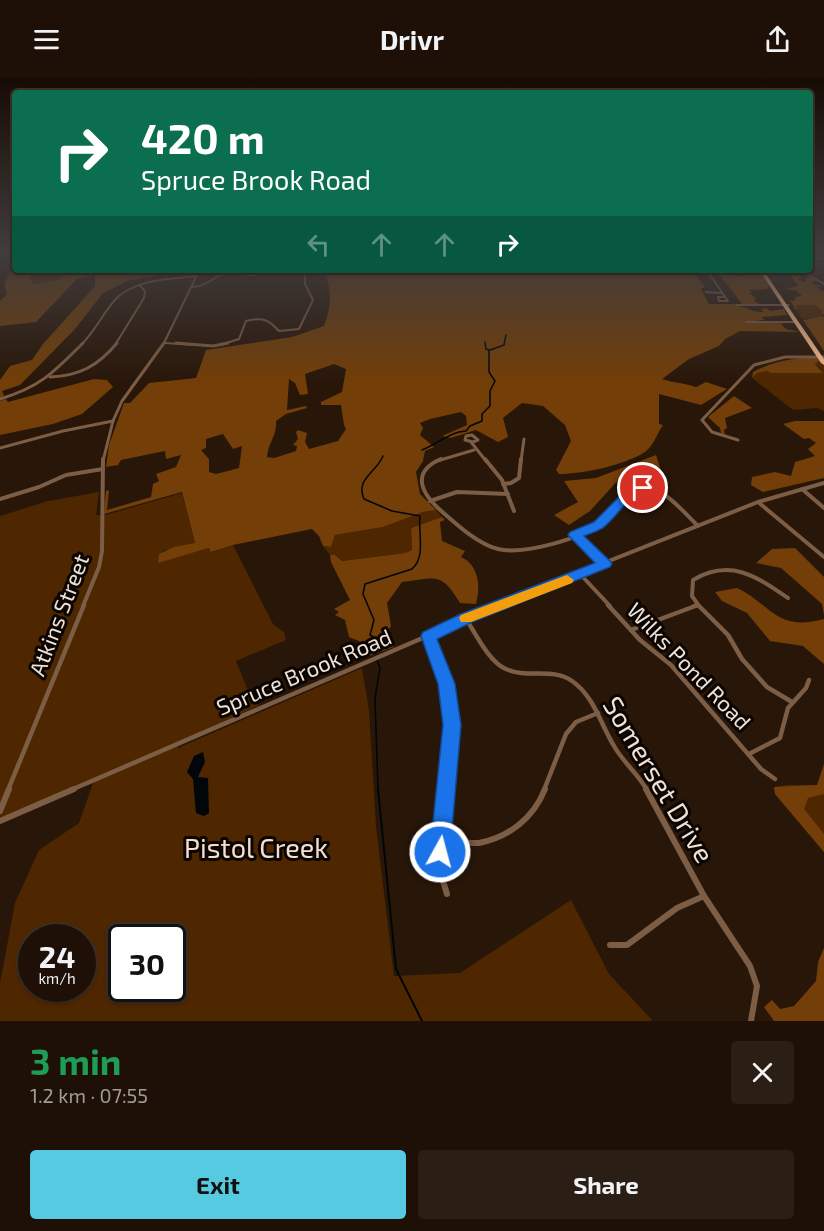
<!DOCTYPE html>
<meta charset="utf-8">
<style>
body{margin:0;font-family:"Exo 2",sans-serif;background:#2b1e14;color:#f1f3f6;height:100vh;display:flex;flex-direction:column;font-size:22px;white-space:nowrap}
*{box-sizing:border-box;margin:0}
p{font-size:20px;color:#a19d9b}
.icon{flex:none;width:33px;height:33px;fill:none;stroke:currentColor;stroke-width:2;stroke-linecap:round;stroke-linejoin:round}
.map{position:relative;height:943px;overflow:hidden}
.sheet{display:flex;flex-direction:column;background:#1e1006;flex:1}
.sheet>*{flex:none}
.banner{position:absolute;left:12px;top:12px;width:801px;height:183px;border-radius:6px;box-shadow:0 2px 4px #0004,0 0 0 2px #3c3028;background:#0b6e4f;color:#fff;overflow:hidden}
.speed{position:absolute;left:18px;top:846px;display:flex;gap:12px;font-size:30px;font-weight:700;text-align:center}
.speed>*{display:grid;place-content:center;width:78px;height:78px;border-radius:50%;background:#1e1006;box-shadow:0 2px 4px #0004,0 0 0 2px #3c3028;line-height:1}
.speed small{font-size:15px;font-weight:400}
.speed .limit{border:3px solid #111;border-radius:9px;background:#fff;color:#111}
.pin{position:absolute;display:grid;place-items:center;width:51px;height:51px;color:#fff;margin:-26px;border:3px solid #fff;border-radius:50%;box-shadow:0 2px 6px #0007}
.me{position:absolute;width:66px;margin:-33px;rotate:7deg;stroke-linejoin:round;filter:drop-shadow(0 0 4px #0008)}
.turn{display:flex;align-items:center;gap:21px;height:126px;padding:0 30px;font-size:27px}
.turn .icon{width:78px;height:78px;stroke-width:2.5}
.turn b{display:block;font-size:42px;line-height:51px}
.lanes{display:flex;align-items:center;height:57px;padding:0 30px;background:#0003;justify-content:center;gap:30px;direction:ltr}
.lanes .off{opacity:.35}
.round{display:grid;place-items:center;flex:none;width:63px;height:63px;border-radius:6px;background:#2b1e14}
.headline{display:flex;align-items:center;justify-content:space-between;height:102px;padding:0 30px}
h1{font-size:36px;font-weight:700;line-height:45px;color:#1e9e55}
.button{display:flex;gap:12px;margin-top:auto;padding:12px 30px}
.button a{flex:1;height:69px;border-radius:6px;background:#55cae0;color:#111;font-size:24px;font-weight:700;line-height:69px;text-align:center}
.button a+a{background:#2b1e14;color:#f1f3f6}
header{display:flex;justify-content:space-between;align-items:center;height:78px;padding:0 30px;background:#1e1006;font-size:27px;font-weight:700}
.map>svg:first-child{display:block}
</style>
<header><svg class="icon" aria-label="menu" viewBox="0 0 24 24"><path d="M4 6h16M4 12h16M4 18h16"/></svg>Drivr<svg class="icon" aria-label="share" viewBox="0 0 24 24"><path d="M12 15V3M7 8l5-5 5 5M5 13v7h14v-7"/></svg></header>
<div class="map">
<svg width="824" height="943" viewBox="0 0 824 943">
<rect width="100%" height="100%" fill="#281608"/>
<!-- green -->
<g fill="#4e2600" fill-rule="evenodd">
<polygon points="41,192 68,192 59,202 33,206 29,201 31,195"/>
<polygon points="796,227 814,227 824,234 822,234 823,240 806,240 803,242 795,231"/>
<polygon points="820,282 824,287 824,333 817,330 793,332 752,300 757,295 767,293 771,295 822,295 820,290 815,286"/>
<path d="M99,414l-3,23h9l77,-22 13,50 -32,8 -5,11 52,-14 2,4 21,-7 40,79 11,8 2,8 -50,21 17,42 7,2 -82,38v5l184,-80 7,42 7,116 18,150 66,-3 111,-73 38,74 44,47h-653v-38l15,-80 24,-53 40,-27 14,-40 -93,35v-302l48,-15zM32,860h50v50h-50zM122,860h50v50h-50z"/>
<polygon points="436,432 442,439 411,450 412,472 405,475 342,483 335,477 330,477 323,468 331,469 335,457 383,449 423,434"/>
<polygon points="787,707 824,707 824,774 775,716 774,709"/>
</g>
<!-- forest -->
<g fill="#733e07" fill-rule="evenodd">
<polygon points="15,192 41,192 31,195 30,201 33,206 59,202 68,192 163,192 164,196 127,203 103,215 75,251 20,307 2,313 4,318 0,320 0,302 10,288 32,282 43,266 95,208 95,197 77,201 36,244 0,248 0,223 7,216 4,207 10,194"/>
<path d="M325,192h367l13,17 -4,2 8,15h33l-26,-34h11l11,6 21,-5 10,15 -2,3 -18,1 3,3h-3l8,6 -3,1 5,4 -22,2c9,0 16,7 26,6l-2,-3 5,-1 5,3 13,-2 3,6 -26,2 4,3 -21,2 40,1 -3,1 5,5 14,3 -60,-1 -15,8 -6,7 -30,13 -27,20c12,4 23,4 34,8l10,-5 21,7 -26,16 -42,-11v30l4,1c-7,10 -8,19 -18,27 -20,13 -62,22 -86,22l-3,-4 15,-29 -6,-16 -22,-19 -21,-3 -19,15 5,19 -10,5 -22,-12 -25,8 -9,-2 25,-11 -1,-9 -5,-4 -31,7 -10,4 3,5 -3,7 14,12 -9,4 -2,10 -7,11 4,22 16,16 -13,2 -40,15 -48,8 -4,12 -8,-1 -4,-10 -7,-7 -79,16 -22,7 -2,-4 -51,15 1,-9 15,-7 21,-4 -13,-51 -78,22 2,-23 3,-1 -2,20 44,-13 2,-13 6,-3 -3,-7 20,-7 5,-12 -15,4 -1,-8 -44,9 -3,5 -12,2 3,-22 15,-42h6l19,-20 47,-5 10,-28 86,-13 32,-11c8,-21 7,-35 1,-56zM334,286l12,5 -4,23 -21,10v3h20l3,20 2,4 -8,12 -29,8 -4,-7 2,-9 -9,-3 -2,2 2,7 -5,6 4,1 -1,5 -22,7 -7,-1c1,-15 10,-20 9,-36l10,-7 21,-6 -1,-2 -19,4 2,-31 6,4 5,12 8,-1 -3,-20zM223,356l10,15 9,-3 -3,22 -23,6 -7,-2v-13l-8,-9 5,-2v-9z"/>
<polygon points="787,192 800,192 809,199 799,196 801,200 797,201 804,204 806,202 805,201 810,199 817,203 811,204 814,207 823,208 817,209 824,214 824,237 821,234 823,233 814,227 797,227 797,231 795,231 790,222 795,223 795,219 802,218 797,213 785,211 798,208"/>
<polygon points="824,238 824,273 803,242"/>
<path d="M816,280l4,2 -5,4 8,9h-52l-4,-2 -10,2 -5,5 1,-6c21,-11 39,-14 63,-14z"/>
<polygon points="94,301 107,302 113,309 82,336 53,346 0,357 0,323 6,321 8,324"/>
<polygon points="734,318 752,330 725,340 727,350 724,352 725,356 721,355 720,350 708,339"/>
<polygon points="795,343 824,343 824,400 763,414 751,407 752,399 775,394 791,398 795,384 815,378 808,371 816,365 809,360 804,361 783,346"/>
<polygon points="656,377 661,393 633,395 620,400 590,433 569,447 554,437 578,424 564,403 596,400"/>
<path d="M442,439l3,3 -5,2 2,19 23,10 -4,6c18,8 20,30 15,47l-16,-1c-20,-33 -25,-24 -58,-21l-15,21 4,23 -2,4 5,17 -28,10 -7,-16 -10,-4 -4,-17 -10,-5 4,-3 -5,-3 16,-9 -19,-38 -1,-7h5l7,6 63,-8 7,-3 -1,-22z"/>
<polygon points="795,470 824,499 824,537 822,526 781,490 756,485 772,471"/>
<path d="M737,510c35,17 40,44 87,31v45l-21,-18 -33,-5 -23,-28 -25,-12 -7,-9z"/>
<polygon points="824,686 824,716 808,720 804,731 824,756 824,774 775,716 774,709 817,707"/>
<polygon points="824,870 824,943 774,943 764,929 772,922 780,931 794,928 816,903 818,884"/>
</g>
<!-- water -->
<polygon fill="#000609" points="203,674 205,684 198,699 208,700 209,735 204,738 196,735 193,701 187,694 194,678"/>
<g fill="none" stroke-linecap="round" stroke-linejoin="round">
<!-- stream-far1 -->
<g stroke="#000609" stroke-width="1.5">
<polyline points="0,176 15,175"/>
<polyline points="490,272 504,267 506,257"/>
<path d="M422,372c16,-6 27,-18 44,-19l4,-5 12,-5v-7l8,-8v-15l5,-10 -6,-9v-22l-3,-1 -1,-7"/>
<path d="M374,575l3,-14 -7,-4 4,-15 -11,-26 2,-10 47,-15c14,-12 6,-35 8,-53l-28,-5 -28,-12c-9,-20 12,-26 19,-43"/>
<polyline points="377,582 380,590 375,620 378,712"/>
</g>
<!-- stream -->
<polyline stroke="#000609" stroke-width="2" points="378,711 396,891 422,943"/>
<!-- street-far4 -->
<g stroke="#7c5d45" stroke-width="2">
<polyline points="810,181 824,180"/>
<polyline points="703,192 710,197 728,223 719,223 718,219 724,219"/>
<polyline points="800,192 824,206"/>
<path d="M192,209c18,-1 23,-13 36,-14 15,-1 25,7 39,-3"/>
<polyline points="706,214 721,215"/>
<polyline points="736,227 789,227"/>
<polyline points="746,244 796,244"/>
<polyline points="165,265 195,267"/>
<path d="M81,267c14,-14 21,-30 33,-44 19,-22 56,-22 83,-25"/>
<polyline points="115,267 144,220 145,213 139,207"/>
<polyline points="163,267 196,199 197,192"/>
<path d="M220,267l19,-6 7,-18c16,-4 22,-2 33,10l20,-2 14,-29 -8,-16v-14"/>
</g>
<!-- street-far3 -->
<g stroke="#7c5d45" stroke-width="3">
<polyline points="176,265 213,268 228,265"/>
<path d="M50,299c29,-1 48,-11 67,-34"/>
<path d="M0,321c40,-12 53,-26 83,-56"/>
<polygon points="472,357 478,362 473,364 465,362 466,358"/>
<polyline points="738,362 712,354 702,342 754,287 785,279 824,279"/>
<polyline points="471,364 486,383"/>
<polyline points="0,370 63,353 113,343"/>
<polyline points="103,383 113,343 122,323 164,265"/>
<polyline points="437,383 474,372"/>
<polyline points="521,383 524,361"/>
</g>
<!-- street-far2 -->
<g stroke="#7c5d45" stroke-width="4">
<path d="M441,381c-28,12 -22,31 -3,49 16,14 39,36 60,41 25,6 84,-10 104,-27 13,-11 22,-33 41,-34 22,-1 40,24 55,38"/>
<polyline points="485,381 502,402 514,433"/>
<polyline points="503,406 511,405 519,400 521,381"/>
<polyline points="802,411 824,430"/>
<polyline points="0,421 39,409 66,397 103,391"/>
<polyline points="430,423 457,414 508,416"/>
<polyline points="758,424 824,479"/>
<polyline points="575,457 605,486"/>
<polyline points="580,496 610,528"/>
<polyline points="83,528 99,489 102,473 103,381"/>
<polyline points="495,528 758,424 824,405"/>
<polyline points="694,528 698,527"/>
<path d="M699,528l-7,-10 1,-16c37,-22 63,-4 95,18"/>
</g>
<!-- street-far1 -->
<g stroke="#7c5d45" stroke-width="4.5">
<polyline points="608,527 640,562 671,587 761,691 775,701"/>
<polyline points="698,527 728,557 742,581 767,609 792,624"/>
<path d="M466,541c10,15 23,43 40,50 21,10 46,-2 66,12 22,15 29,44 42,65 9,16 24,28 33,44"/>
<polyline points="631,552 698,527"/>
<polyline points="429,558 447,606 452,647 445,712"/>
<polyline points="749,676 780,660 788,630 806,610 809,602"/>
<polyline points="8,712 84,527"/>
<polyline points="71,712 499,527"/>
<polyline points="544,712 566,656 576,644 598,635"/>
</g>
<!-- street -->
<g stroke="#7c5d45" stroke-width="6">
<polyline points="446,711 438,787 447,816"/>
<polyline points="646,711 704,818 750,888 757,908 751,943"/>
<polyline points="0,733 9,711"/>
<polyline points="0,743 74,711"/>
<path d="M442,761c11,1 26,5 37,4 31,-6 55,-26 66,-54"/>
<polyline points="610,867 627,867 677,830 704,818"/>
</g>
<!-- highway -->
<polygon fill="#fdbe8d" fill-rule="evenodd" points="759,192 763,192 824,281 824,287 821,285"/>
</g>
<!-- sky -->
<linearGradient id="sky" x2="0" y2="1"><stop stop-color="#160c04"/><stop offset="0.57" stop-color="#423c3d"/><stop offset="1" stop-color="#423c3d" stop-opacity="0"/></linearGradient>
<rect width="824" height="306" fill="url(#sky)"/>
<!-- route -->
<path fill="#1a73e8" stroke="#114b97" stroke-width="1.5" d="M643,406l6,4 -1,2c-20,5 -28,23 -43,36 -5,5 -14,7 -21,10l26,25 2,3 -2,3 -138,55 -35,17 18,45 6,41 -11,127 -3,7 -7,3 -7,-3 -3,-7 13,-127 -5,-41 -17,-48 2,-4 38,-18 134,-51 -27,-28 2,-3 24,-10 35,-35z"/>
<!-- slow -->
<polygon fill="#f59e0b" points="567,497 574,502 572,505 471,544 461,544 459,540 461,537"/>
<g text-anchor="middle" stroke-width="6" stroke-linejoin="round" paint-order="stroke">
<!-- street labels -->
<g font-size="22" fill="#eee1d7" stroke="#0b0502">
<text transform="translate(59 537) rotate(-69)" y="8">Atkins Street</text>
<text transform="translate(689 588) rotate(46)" y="8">Wilks Pond Road</text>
<text transform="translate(304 594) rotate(-23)" y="8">Spruce Brook Road</text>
</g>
<!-- near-street labels -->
<g font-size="27" fill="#eee1d7" stroke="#0b0502">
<text transform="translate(658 702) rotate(59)" y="9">Somerset Drive</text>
</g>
<!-- near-park labels -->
<g font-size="27" fill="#f4dfd1" stroke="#0b0502">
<text x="256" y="780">Pistol Creek</text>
</g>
</g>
</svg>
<div class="speed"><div>24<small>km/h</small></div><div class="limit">30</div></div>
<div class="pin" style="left:643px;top:410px;background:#d93025"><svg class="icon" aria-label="arrive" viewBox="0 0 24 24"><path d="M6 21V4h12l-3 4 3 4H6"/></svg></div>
<svg class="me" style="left:440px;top:774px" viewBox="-20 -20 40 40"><circle r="17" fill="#1a73e8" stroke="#fff" stroke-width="3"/><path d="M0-11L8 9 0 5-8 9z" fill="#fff"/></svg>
<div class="banner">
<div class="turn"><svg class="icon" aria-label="right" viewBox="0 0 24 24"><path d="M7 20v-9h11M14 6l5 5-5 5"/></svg><div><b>420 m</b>Spruce Brook Road</div></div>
<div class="lanes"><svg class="icon off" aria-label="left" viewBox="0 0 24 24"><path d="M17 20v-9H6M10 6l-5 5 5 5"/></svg><svg class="icon off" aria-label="ahead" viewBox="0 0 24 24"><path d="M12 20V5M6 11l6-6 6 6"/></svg><svg class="icon off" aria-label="ahead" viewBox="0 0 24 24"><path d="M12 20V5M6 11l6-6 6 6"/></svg><svg class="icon" aria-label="right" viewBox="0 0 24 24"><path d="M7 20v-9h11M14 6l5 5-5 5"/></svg></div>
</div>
</div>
<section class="sheet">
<div class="headline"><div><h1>3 min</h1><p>1.2 km · 07:55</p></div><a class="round"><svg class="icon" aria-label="close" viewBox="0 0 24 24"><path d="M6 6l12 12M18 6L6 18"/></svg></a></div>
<div class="button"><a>Exit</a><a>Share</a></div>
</section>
